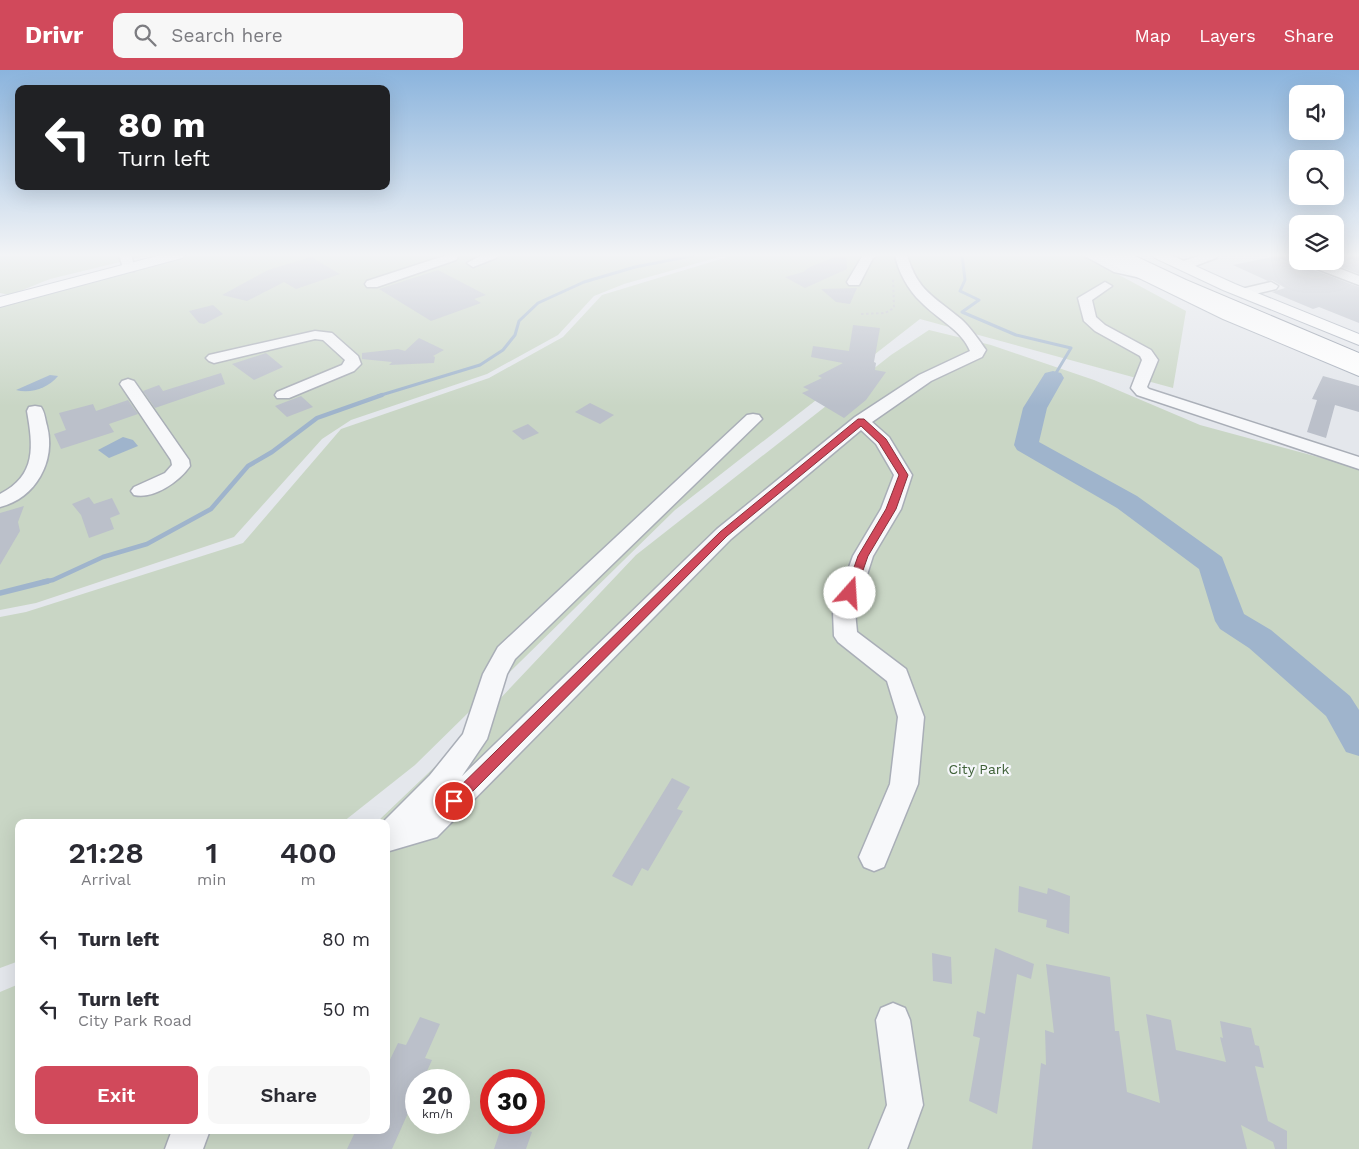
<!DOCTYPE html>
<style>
body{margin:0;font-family:"Work Sans",sans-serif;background:#f7f7f7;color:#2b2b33;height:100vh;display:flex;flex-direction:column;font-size:19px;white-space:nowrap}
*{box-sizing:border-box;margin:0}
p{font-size:16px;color:#7c7c81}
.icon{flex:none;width:28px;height:28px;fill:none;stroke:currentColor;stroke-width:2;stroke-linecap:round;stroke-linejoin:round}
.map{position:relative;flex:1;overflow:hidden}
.details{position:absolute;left:15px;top:749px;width:375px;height:315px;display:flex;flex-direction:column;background:#fff;border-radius:10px;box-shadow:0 5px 20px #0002}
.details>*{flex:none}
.guide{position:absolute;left:15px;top:15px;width:375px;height:105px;border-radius:10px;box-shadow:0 5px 20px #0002;background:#202124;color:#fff;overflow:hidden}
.tools{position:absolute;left:1289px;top:15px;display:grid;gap:10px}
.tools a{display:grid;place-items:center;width:55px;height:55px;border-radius:10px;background:#fff;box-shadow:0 5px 20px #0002;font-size:25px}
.speed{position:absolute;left:405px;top:999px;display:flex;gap:10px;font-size:25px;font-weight:700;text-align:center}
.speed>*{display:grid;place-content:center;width:65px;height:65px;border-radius:50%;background:#fff;box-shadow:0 5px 20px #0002;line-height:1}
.speed small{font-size:12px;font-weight:400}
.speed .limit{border:8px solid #d22;background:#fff;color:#111}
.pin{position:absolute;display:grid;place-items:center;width:42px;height:42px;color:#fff;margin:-21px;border:2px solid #fff;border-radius:50%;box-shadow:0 1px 5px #0007}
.me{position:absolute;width:55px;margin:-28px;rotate:19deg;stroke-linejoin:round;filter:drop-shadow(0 0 4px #0008)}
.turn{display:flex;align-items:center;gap:18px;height:105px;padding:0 20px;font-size:22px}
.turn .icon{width:65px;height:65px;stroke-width:2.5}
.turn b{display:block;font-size:35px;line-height:42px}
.eta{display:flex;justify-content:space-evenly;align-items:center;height:85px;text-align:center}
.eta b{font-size:30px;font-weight:600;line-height:35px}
.button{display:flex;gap:10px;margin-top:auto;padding:10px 20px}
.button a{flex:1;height:58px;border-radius:10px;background:#d1495b;color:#fff;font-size:20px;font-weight:600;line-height:58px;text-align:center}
.button a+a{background:#f7f7f7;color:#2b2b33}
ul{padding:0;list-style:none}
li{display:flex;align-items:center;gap:15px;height:70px;padding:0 20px}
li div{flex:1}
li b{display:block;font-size:19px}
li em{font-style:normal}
header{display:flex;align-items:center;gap:30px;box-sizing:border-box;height:70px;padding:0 25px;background:#d1495b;color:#fff}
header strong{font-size:24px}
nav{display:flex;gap:28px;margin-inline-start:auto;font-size:18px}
.search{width:350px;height:45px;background:#f7f7f7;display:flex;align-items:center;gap:12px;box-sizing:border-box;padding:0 18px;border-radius:10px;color:#7c7c81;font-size:19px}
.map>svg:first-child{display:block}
</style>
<header>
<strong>Drivr</strong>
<div class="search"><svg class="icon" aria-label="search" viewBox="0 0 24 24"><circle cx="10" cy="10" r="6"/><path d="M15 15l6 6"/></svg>Search here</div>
<nav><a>Map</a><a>Layers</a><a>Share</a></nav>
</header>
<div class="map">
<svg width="1359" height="1079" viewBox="0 0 1359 1079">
<rect width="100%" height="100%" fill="#e4e7ec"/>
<!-- green -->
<g fill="#c9d6c5" fill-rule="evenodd">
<polygon points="0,185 149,185 50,209 10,225 0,223"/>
<polygon points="191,185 726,185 624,214 594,226 558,265 487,304 351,350 322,369 234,467 36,533 0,540 0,236"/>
<polygon points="734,185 1082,185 1186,241 1173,318 920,249 675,440 415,695 343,752 19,752 19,891 0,898 0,547 26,542 243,473 341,359 489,308 563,267 602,225"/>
<path d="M929,260l62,15 103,35 106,45 159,43v681h-1359v-157l19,-8v146h367v-308h-9l67,-64 192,-203 255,-200zM416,1010h43v42h-43zM491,1010h43v42h-43z"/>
</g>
<!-- water -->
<g fill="#9fb4cc">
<path d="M50,305l8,1c-10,12 -27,18 -42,14z"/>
<polygon points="123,367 133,370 138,376 109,388 98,380"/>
</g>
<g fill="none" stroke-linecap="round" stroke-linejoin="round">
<!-- stream-far2 -->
<g stroke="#9fb4cc" stroke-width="3">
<polyline points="962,185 965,210 960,221 979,230 962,242 1016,265 1071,278 1053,308"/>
<polyline points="378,326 480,295 503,280 515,265 519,251 538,233 584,212 635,197 696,185"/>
</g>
<!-- stream-far1 -->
<polyline stroke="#9fb4cc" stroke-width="4.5" points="43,512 53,510 103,487 147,474 211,439 248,396 272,382 317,348 382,325"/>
<!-- stream -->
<polyline stroke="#9fb4cc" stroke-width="5.5" points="0,523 48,511"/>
<!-- river -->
<polygon fill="#9fb4cc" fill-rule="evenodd" points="1053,301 1061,303 1064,308 1047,338 1039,372 1137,426 1222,487 1244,544 1271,560 1350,626 1359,640 1359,686 1346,682 1326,646 1249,578 1220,559 1215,551 1199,499 1117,438 1017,380 1014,375 1023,338 1045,303"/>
</g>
<!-- building -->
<g fill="#bbc0ca">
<polygon points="1282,185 1298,185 1298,191 1300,191 1303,196 1359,217 1359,253 1319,237 1313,239 1272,222 1285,218 1272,210 1268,211 1233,195"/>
<polygon points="1335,185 1359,185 1359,204 1326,191 1335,191"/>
<polygon points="846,186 847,199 805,218 785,207 803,202 810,197 832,188"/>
<polygon points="311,187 340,204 296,219 284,212 247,231 222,225 268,200"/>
<polygon points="438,200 486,225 474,229 481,233 431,251 379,219"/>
<polygon points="857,218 850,234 836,232 821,219"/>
<polygon points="213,235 223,244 204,254 199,253 189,241"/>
<polygon points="853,255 880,258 874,292 876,293 875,300 886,302 866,330 844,348 802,323 809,320 803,317 822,308 818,306 843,293 811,287 813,276 849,281"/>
<polygon points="419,268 444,280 433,286 435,287 434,293 389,295 392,292 362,289 362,283 398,279 405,281"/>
<polygon points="266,283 283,297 254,310 232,294"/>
<polygon points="221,303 225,314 155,338 143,321 159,315 163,321"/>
<polygon points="1323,306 1359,316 1359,342 1335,335 1326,368 1307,362 1317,330 1312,329"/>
<polygon points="301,326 313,337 287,347 275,336"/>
<polygon points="128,330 138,344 109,354 114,362 61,379 54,364 66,360 59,343 93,334 96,341"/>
<polygon points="590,333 614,345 600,354 575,342"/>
<polygon points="528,354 539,363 523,370 512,361"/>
<polygon points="89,427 94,434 112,428 120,444 110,448 114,459 89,468 81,445 72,434"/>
<polygon points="24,436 18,452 20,461 0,495 0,443"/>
<polygon points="672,708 690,717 677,739 683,741 648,801 642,798 632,816 612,806"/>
<polygon points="1019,816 1047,824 1048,818 1070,826 1069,864 1046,857 1047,850 1018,842"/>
<polygon points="995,878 1034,894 1031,909 1017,904 997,1044 969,1031 980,968 973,966 977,941 985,944"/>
<polygon points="932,883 951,887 952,914 933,911"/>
<polygon points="1046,894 1110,907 1115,961 1119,961 1127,1022 1160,1033 1146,944 1171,950 1176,980 1226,992 1220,967 1223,968 1220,951 1251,958 1255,975 1259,976 1264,998 1255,996 1268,1051 1287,1061 1287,1079 1275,1079 1273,1072 1241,1055 1247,1079 1032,1079 1041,993 1046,995 1045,960 1054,963"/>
<polygon points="420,947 440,954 425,988 432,990 423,1010 416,1010 416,1025 392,1079 347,1079 356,1060 386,1060 386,998 398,973 406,975"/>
<polygon points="505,1054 532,1062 526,1079 494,1079 500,1061 502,1062"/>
</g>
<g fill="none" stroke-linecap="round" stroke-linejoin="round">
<!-- minor casing -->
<g stroke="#a9aeb7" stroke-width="3">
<g id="minor">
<polygon points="119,185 131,185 135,198 134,201 124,201"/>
<polygon points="447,185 457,185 458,187 456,190 377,217 367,217 365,214 367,211"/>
<polygon points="482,185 498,185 496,188 473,197 467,193"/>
<polygon points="863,185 878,185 873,188 859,215 849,215 847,212"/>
<path d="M895,185h12c11,37 27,41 54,64 9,8 18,21 25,31l-4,7 -51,24 -59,41 17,15 23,38 -11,34 -28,47 -18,56 2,20 49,37 18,48 -6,67 -34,83 -10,4 -10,-4 -5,-10 31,-73 8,-67 -11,-36 -49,-39 -4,-6 -1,-24 20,-56 28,-47 13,-34 -18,-31 -15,-14 -130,109 -294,298 -51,15v-30h-3l47,-47 33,-41 20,-60 15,-27 249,-232 6,-1 6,1 3,4 -247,240 -8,15 -20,65 -25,37 255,-247 138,-112 64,-42 51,-24c-9,-22 -33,-32 -49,-49 -13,-12 -23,-31 -26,-47z"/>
<polygon points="1083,185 1098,185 1123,196 1146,201 1148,204 1141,208 1114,202"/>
<polygon points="1202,185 1218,185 1216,188 1187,199 1182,200 1176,196 1177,193"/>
<polygon points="1302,191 1320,191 1359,206 1359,215 1304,194"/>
<polygon points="1105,212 1112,216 1092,230 1096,247 1105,255 1151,280 1158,290 1147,317 1149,319 1359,387 1359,399 1137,325 1131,318 1142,290 1140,286 1095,261 1084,251 1078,228"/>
<polygon points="1271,212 1278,216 1276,219 1242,227 1235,223 1237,220"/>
<polygon points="315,261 332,263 358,286 361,294 354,301 289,328 277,328 275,325 277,322 342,295 345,290 323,270 315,269 214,293 209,291 206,288 209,285"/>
<path d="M128,309l6,2 55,79 1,6c-10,15 -37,34 -56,29l-3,-4 3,-4 31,-14 7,-8 -1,-5 -51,-76 2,-3z"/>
<path d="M35,336l6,1c4,6 4,12 6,19 9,35 -11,72 -47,81v-13c37,-19 33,-48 27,-83l2,-4z"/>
<polygon points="893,933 905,938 910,950 923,1035 907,1079 869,1079 887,1035 876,950 881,938"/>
<polygon points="172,1060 210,1060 203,1079 165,1079"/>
</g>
</g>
<!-- major casing -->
<g stroke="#a3abb8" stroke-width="2">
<g id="major">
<polygon points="161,185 185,185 182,188 0,237 0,227"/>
<polygon points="1095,185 1114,185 1236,242 1359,293 1359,306 1223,249 1098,188"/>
<polygon points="1152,185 1171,185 1235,214 1359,264 1359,275 1223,220 1155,188"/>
</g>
</g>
<!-- highway casing -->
<g stroke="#8b94a3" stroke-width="2">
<polygon id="highway" points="1114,185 1133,185 1186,210 1359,283 1359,296 1174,216 1117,188"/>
</g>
<!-- path -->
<polyline stroke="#c2c5cb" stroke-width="2" stroke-dasharray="2.5 2.5" stroke-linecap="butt" points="861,244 885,243 894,238 893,208"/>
<!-- minor -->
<use href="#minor" fill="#f7f8fa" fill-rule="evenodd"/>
<!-- major -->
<use href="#major" fill="#fff" fill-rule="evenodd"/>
<!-- highway -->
<use href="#highway" fill="#fff" fill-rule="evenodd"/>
</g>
<!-- sky -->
<linearGradient id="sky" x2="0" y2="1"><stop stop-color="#8bb4dd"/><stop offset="0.55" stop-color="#f3f4f6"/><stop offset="1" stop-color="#f3f4f6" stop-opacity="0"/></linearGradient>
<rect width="1359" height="336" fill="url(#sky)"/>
<!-- route -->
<polygon fill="#d1495b" stroke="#882f3b" points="858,349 864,349 886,369 908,405 896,439 868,486 854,526 850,527 845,523 858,486 886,439 899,405 879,373 861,356 727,466 459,735 454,737 449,735 447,731 449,727 720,462"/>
<g text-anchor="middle" stroke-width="4.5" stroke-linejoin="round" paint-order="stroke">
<!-- park labels -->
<g font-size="14" fill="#3f6138" stroke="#f4f6f9">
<text x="979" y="704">City Park</text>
</g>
</g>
</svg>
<div class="tools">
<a><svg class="icon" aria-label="sound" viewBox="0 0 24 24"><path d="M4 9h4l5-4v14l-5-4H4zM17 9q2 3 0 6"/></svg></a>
<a><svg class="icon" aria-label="search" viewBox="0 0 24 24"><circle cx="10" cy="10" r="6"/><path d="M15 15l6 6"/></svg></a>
<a><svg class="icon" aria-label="layers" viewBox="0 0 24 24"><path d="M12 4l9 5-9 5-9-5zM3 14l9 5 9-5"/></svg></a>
</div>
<div class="speed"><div>20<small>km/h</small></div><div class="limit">30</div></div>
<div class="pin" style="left:454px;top:731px;background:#d93025"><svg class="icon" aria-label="arrive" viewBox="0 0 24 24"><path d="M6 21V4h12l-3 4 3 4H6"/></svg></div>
<svg class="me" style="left:850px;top:523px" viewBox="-20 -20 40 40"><circle r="19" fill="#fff"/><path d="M0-13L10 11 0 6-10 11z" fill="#d1495b"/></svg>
<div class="guide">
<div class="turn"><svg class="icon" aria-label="left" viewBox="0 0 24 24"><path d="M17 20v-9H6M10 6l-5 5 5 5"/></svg><div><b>80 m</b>Turn left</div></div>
</div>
<section class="details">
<div class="eta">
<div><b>21:28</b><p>Arrival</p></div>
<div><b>1</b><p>min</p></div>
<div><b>400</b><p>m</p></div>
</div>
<ul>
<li><svg class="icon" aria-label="left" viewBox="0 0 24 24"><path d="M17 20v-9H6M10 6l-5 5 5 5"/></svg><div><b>Turn left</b></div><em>80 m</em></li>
<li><svg class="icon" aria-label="left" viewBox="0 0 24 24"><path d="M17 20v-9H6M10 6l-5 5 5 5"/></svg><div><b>Turn left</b><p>City Park Road</p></div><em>50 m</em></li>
</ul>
<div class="button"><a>Exit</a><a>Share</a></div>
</section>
</div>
